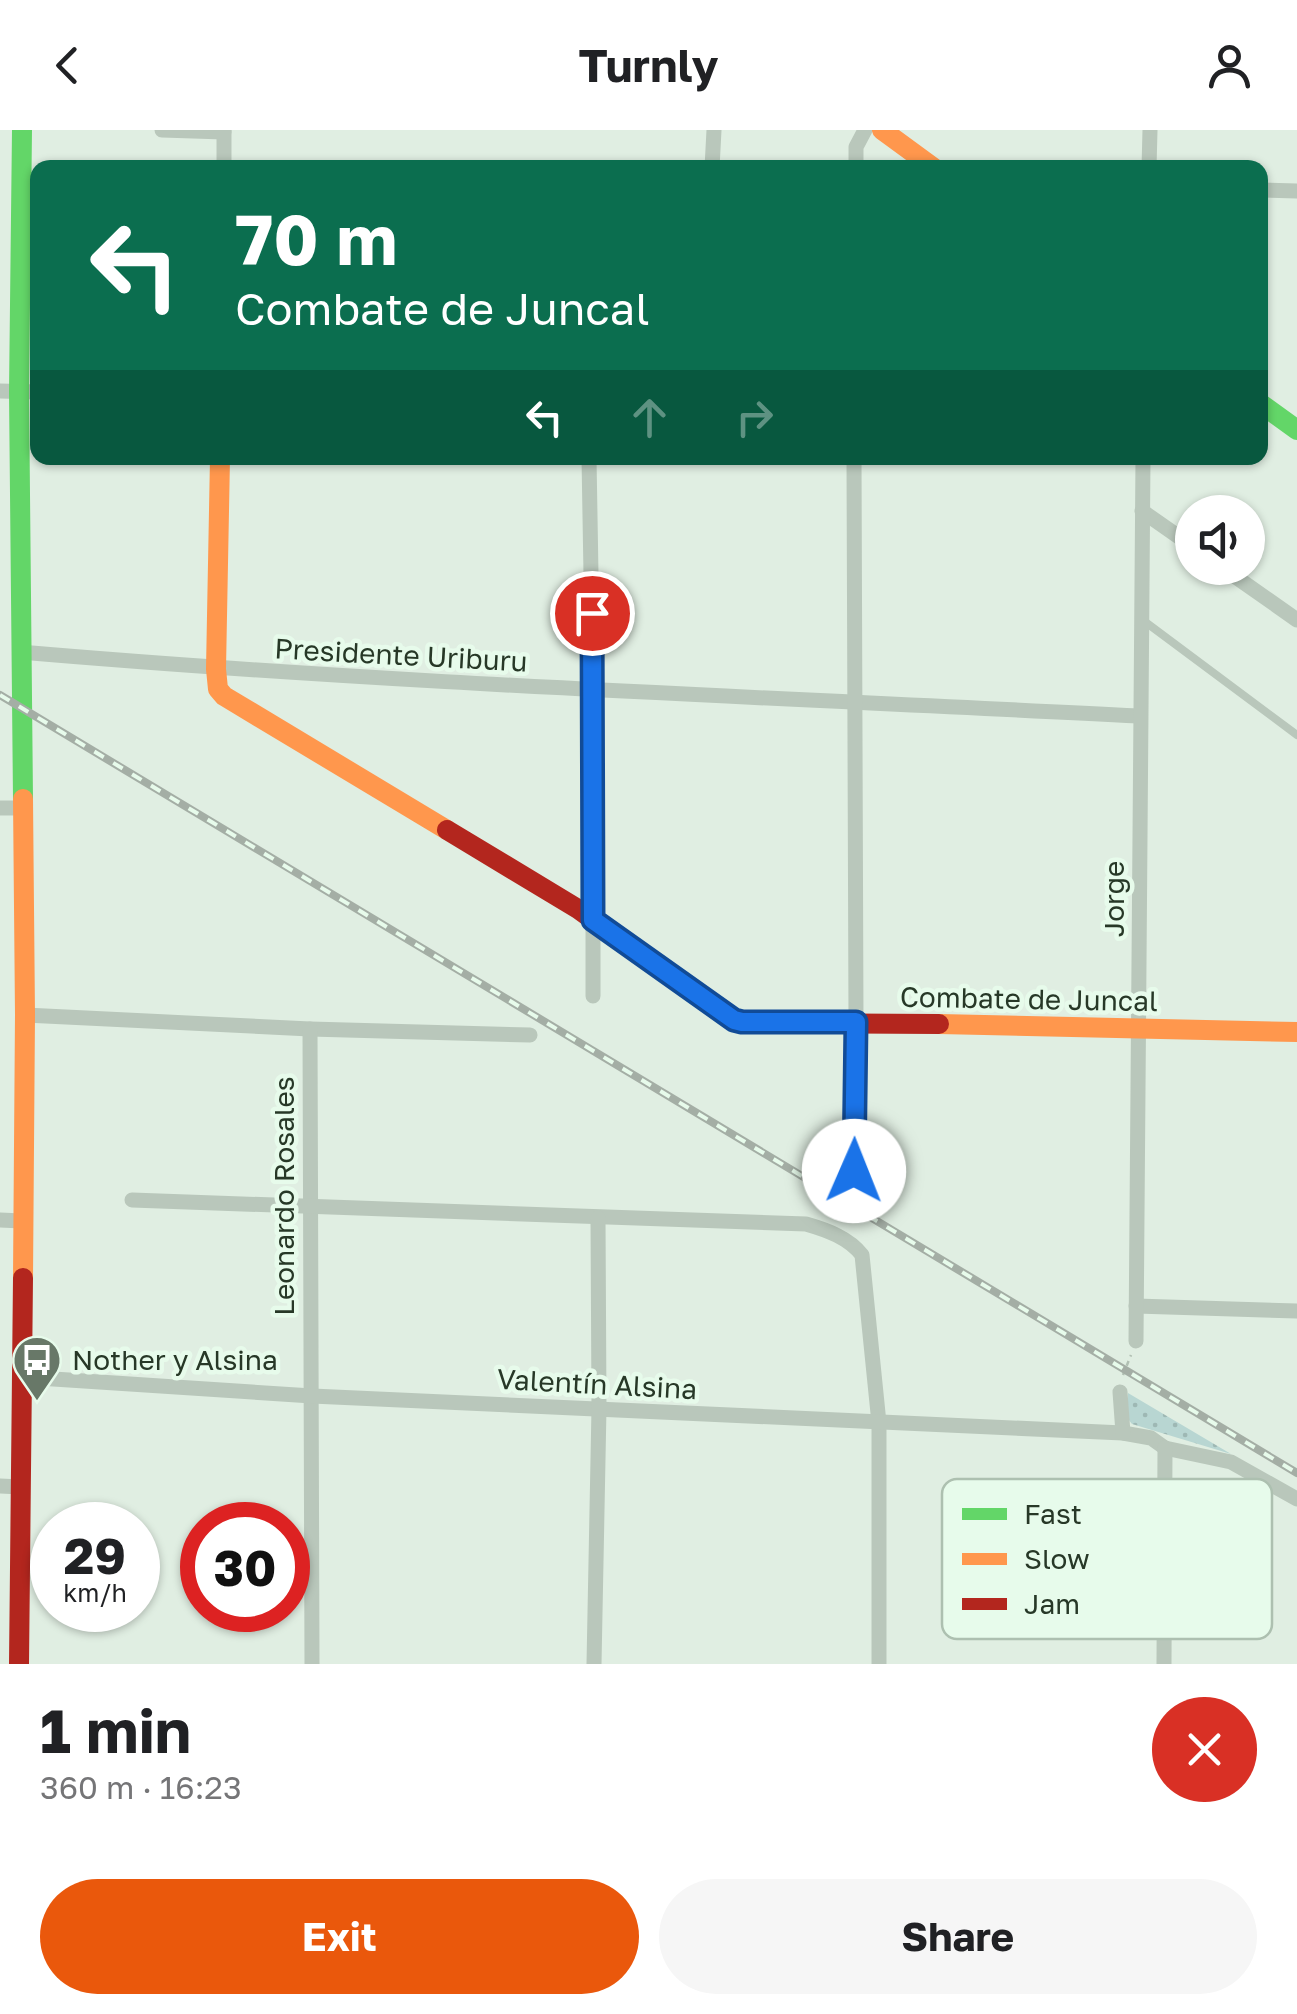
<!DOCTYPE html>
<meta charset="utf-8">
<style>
body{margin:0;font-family:"Golos Text",sans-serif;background:#f6f6f6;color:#202124;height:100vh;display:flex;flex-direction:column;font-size:38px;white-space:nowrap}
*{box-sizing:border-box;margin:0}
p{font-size:32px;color:#757577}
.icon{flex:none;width:55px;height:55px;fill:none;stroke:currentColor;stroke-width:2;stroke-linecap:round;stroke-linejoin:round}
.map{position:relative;height:1534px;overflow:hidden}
.sheet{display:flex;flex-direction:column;background:#fff;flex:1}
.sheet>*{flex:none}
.guide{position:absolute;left:30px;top:30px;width:1238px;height:305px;border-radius:20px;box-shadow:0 2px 8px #0004;background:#0b6e4f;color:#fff;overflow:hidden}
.tools{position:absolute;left:1175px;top:365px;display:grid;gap:20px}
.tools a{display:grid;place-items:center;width:90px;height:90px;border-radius:50%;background:#fff;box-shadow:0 2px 8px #0004;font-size:50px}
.speed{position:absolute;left:30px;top:1372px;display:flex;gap:20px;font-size:50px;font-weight:700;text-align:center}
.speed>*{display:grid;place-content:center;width:130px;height:130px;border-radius:50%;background:#fff;box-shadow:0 2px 8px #0004;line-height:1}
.speed small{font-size:25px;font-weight:400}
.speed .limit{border:15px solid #d22;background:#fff;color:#111}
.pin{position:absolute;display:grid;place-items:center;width:85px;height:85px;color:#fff;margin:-42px;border:5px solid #fff;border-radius:50%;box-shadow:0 2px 10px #0007}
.me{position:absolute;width:110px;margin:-55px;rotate:1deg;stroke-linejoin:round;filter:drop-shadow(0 0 8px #0008)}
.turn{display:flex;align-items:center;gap:35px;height:210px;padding:0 40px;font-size:45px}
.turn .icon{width:130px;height:130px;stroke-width:2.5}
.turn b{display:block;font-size:70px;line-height:85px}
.lanes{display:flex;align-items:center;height:95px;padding:0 40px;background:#0003;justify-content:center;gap:50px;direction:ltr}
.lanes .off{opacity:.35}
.round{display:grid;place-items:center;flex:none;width:105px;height:105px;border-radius:52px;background:#f6f6f6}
.headline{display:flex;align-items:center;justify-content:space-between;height:170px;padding:0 40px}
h1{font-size:60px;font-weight:700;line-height:75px}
.action{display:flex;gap:20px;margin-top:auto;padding:20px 40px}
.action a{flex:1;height:115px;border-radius:60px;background:#ea580c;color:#fff;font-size:40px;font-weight:700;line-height:115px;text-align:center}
.action a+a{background:#f6f6f6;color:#202124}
header{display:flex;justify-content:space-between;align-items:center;height:130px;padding:0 40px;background:#fff;font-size:45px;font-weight:700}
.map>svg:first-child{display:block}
</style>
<header><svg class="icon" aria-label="back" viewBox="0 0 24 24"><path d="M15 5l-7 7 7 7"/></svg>Turnly<svg class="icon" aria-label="person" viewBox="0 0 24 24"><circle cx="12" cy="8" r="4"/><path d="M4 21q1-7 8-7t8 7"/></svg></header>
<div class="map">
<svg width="1297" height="1534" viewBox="0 0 1297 1534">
<defs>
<pattern id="green-dots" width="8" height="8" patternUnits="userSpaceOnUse" patternTransform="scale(2.5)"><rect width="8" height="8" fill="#b8d6d2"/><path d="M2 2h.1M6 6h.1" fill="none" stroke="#9eb8b4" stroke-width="1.8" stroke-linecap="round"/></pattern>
</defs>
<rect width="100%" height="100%" fill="#e0eee2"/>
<!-- green -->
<polygon fill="url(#green-dots)" points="1128,1263 1231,1324 1132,1294 1128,1289"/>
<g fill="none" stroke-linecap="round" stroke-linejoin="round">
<!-- path -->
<polyline stroke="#b1c0b3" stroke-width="2.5" stroke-dasharray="5 5" stroke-linecap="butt" points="1123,1245 1131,1225"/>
<!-- lane -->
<polyline stroke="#b9c7bb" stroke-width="8" points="1144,491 1297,605"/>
<!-- street -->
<g stroke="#b9c7bb" stroke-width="15">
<polyline points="162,0 224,2"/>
<polyline points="224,0 224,38"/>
<polyline points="712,38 714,0"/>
<polyline points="856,38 856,17 865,0"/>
<polyline points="1149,38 1150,0"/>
<polyline points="1260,60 1297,61"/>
<polyline points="0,261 38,262"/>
<polyline points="589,328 593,561 593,866"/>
<polyline points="1142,381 1192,416"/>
<polyline points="1223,438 1297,490"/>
<path d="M20,522c373,32 746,45 1119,64"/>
<polyline points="0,678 24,678"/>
<polyline points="25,885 310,899 530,905"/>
<polyline points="310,899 312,1534"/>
<polyline points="854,1041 856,892 854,328"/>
<path d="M132,1070l674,24c21,6 43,14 56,31l17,168v241"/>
<polyline points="0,1090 22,1091"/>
<polyline points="1136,1176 1297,1181"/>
<polyline points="1136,1211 1143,328"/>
<polyline points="23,1247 312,1266 1123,1303 1151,1308 1165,1318"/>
<polyline points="1120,1262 1123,1303"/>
<polyline points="1165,1318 1231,1332 1297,1369"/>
<polyline points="0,1356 21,1357"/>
<polyline points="594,1534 599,1278 598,1088"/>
<polyline points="1164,1534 1165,1318"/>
</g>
<!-- fast -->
<g stroke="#63d668" stroke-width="20">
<polyline points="22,0 19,262 23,669"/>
<polyline points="1260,273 1297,300"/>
</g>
<!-- slow -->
<g stroke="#ff974d" stroke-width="20">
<polyline points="882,0 934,38"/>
<polyline points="220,328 216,539 218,559 224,566 447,700"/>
<polyline points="939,894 1297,902"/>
<polyline points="23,1148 25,885 23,669"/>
</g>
<!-- jam -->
<g stroke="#b3261e" stroke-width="20">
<polyline points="447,700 578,779 727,887 742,893 939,894"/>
<polyline points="19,1534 23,1148"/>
</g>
<!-- rail casing -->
<g stroke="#a4aea5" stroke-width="8">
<polyline id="rail" points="0,565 1297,1343"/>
</g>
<!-- rail -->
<use href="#rail" stroke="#e7fbeb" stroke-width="4" stroke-dasharray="11" stroke-linecap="butt"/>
</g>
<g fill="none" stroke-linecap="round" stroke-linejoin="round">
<!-- route casing -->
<g stroke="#114b97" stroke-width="25">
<polyline id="route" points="592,483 593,790 734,890 742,892 856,892 854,1041"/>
</g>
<!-- route -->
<use href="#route" stroke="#1a73e8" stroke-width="18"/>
</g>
<!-- icons -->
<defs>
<g id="bus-pin" transform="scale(2.5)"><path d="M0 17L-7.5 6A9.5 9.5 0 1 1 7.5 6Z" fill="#687868" stroke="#e7fbeb"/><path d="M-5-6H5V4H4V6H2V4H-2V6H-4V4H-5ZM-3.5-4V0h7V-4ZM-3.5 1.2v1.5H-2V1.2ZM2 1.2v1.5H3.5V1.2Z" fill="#fff"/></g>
</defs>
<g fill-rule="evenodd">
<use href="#bus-pin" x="37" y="1230"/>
</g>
<g text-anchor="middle" stroke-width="9" stroke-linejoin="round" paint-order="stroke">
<!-- street labels -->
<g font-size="28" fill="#273827" stroke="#e7fbeb">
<text transform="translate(401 525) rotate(3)" y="10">Presidente Uriburu</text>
<text transform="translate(1114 769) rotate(-90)" y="10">Jorge</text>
<text transform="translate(1029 869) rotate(1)" y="10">Combate de Juncal</text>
<text transform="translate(284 1066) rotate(-90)" y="10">Leonardo Rosales</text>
<text transform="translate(597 1254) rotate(3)" y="10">Valentín Alsina</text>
</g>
<!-- poi labels -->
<g font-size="28" fill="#273827" stroke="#e7fbeb" text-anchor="start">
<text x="72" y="1240">Nother y Alsina</text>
</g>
</g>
<!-- legend -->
<rect x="942" y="1349" width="330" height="160" rx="15" fill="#e7fbeb" stroke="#adc0b0" stroke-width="2.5"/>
<rect x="962" y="1378" width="45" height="12" fill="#63d668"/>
<rect x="962" y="1423" width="45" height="12" fill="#ff974d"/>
<rect x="962" y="1468" width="45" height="12" fill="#b3261e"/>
<g font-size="28" fill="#273827">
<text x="1024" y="1394">Fast</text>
<text x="1024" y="1439">Slow</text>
<text x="1024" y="1484">Jam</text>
</g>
</svg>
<div class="tools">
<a><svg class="icon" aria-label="sound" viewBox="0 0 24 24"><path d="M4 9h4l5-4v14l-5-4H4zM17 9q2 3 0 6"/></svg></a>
</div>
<div class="speed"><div>29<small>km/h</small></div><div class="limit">30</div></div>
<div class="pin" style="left:592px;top:483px;background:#d93025"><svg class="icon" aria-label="arrive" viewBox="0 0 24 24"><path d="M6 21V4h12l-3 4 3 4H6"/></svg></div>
<svg class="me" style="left:854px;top:1041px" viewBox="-20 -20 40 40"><circle r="19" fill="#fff"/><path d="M0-13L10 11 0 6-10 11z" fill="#1a73e8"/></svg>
<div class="guide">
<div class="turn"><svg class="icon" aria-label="left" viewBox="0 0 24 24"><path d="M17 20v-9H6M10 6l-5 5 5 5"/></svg><div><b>70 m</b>Combate de Juncal</div></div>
<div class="lanes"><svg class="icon" aria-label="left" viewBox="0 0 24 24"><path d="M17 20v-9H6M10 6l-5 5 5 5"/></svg><svg class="icon off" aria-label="ahead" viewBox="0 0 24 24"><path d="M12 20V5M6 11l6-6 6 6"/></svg><svg class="icon off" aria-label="right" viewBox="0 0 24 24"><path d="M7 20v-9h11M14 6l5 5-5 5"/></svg></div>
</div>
</div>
<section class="sheet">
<div class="headline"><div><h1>1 min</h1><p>360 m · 16:23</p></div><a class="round" style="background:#d93025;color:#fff"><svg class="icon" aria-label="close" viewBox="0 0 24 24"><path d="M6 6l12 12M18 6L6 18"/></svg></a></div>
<div class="action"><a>Exit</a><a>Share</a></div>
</section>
